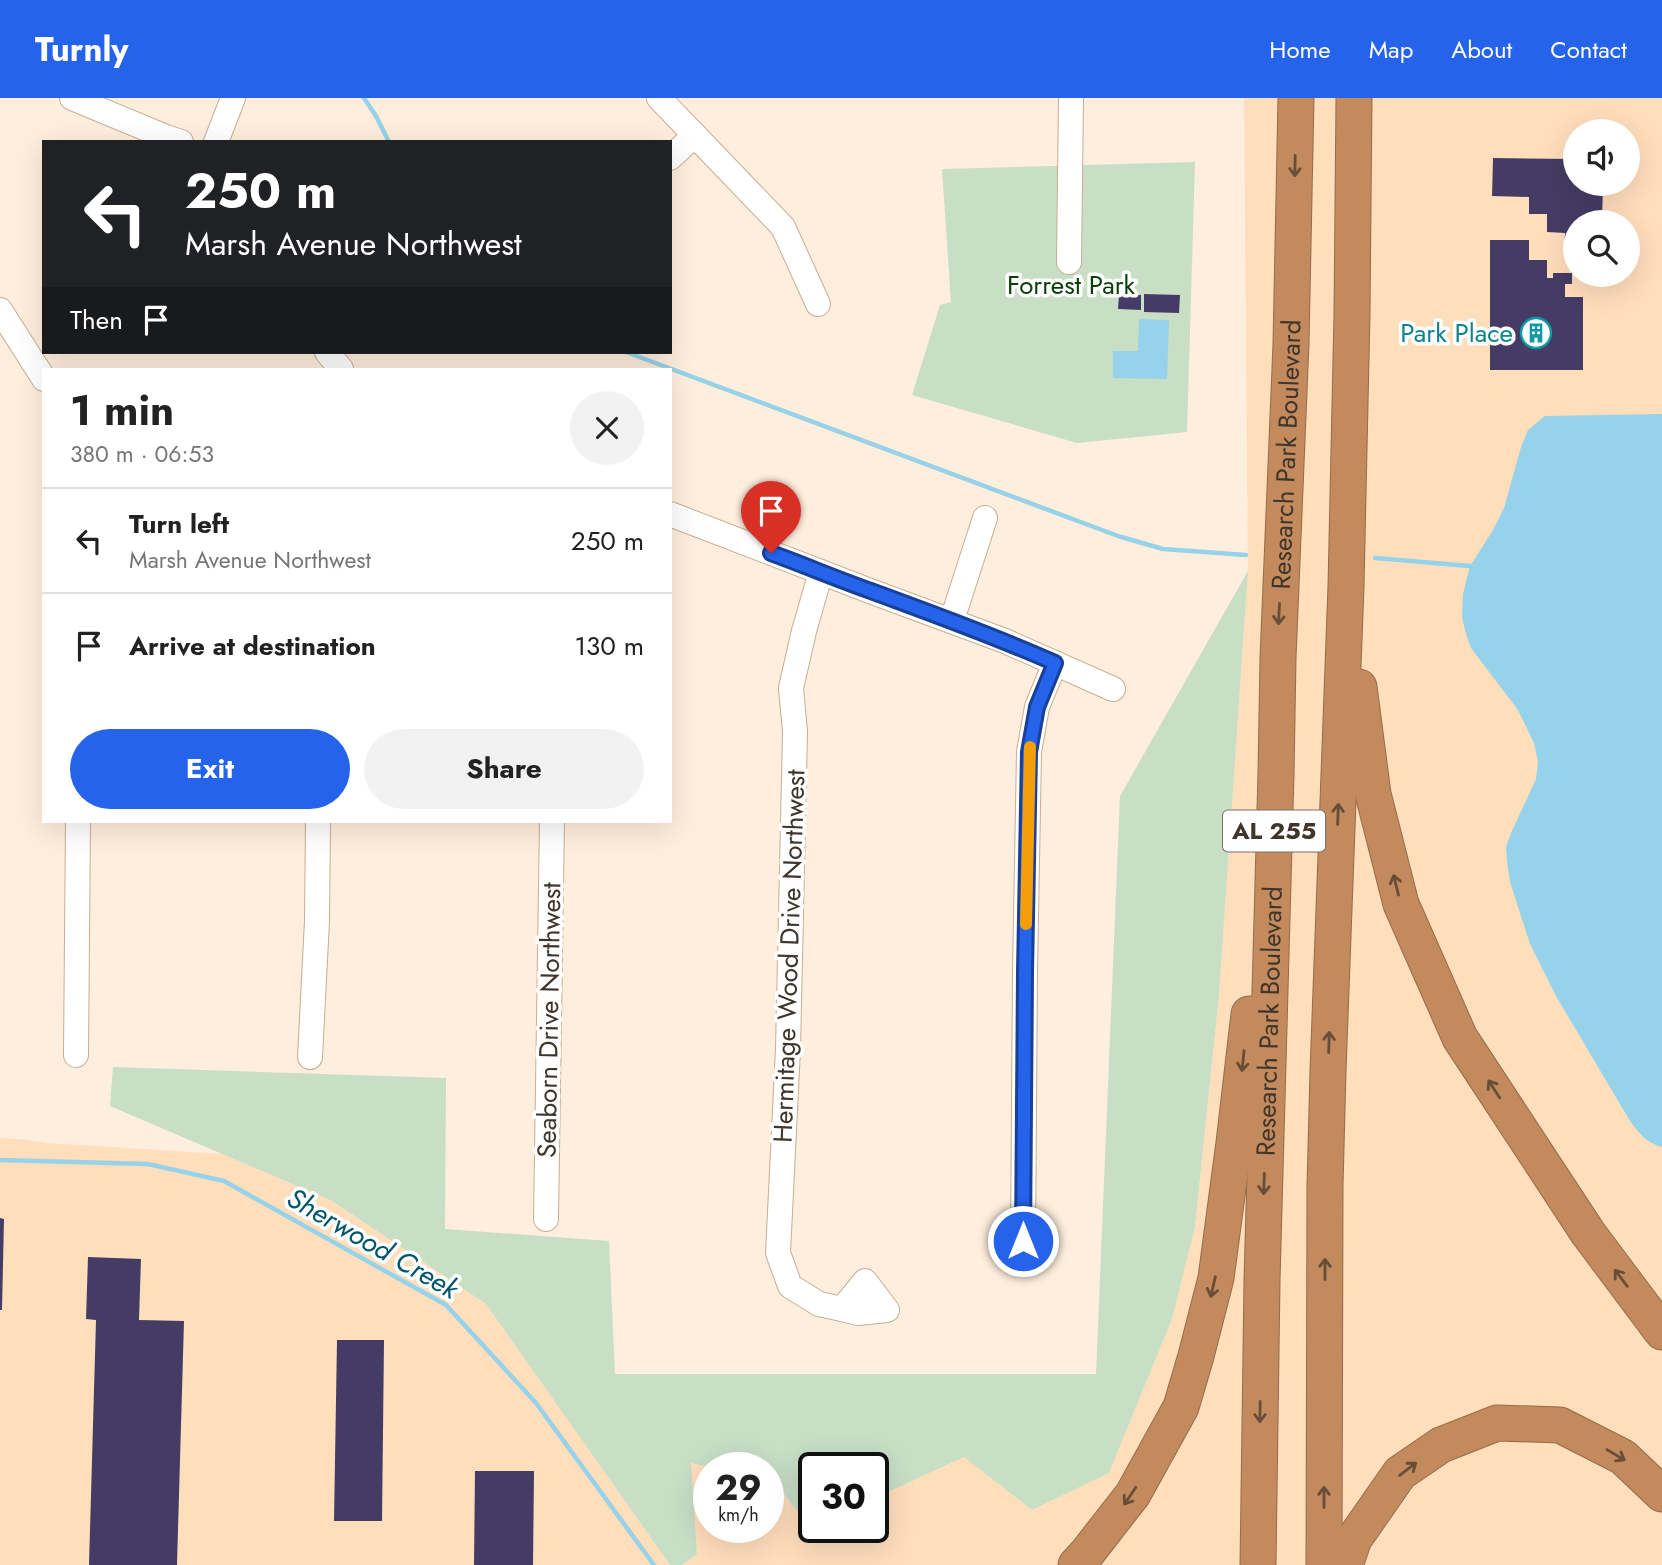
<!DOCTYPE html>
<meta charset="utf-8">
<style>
body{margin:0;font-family:Jost,sans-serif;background:#f2f2f2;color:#222;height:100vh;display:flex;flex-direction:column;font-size:26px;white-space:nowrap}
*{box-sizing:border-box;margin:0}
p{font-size:23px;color:#767676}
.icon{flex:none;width:38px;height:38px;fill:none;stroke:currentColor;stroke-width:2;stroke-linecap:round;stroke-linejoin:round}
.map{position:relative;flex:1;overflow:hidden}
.sheet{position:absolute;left:42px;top:270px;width:630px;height:455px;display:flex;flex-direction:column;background:#fff;border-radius:0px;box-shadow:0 7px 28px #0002}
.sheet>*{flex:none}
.hud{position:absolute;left:42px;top:42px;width:630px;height:214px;border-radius:0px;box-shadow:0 7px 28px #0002;background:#202124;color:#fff;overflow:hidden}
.tools{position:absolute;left:1563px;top:21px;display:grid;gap:14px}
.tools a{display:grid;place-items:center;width:77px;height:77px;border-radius:50%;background:#fff;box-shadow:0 7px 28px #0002;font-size:35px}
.speed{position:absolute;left:693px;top:1354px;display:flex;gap:14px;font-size:35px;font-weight:700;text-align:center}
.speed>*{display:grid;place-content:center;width:91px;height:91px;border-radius:50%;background:#fff;box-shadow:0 7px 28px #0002;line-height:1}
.speed small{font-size:18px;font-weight:400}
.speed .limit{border:4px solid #111;border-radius:10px;background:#fff;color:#111}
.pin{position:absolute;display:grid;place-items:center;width:60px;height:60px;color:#fff;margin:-72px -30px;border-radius:50% 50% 50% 0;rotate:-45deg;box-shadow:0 0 7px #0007}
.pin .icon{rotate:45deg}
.me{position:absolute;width:77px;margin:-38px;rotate:0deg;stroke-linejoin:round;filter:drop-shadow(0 0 5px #0008)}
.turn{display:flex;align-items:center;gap:24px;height:147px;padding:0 28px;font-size:32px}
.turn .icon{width:91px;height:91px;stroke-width:2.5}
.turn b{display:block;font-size:49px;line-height:60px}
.then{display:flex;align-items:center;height:66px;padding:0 28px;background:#0003;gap:14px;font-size:26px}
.round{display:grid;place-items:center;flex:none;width:74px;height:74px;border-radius:37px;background:#f2f2f2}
.head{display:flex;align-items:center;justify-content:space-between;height:119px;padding:0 28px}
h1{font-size:42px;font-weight:700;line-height:52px}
.cta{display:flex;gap:14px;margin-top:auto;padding:14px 28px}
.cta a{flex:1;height:80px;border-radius:42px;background:#2563eb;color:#fff;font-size:28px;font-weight:700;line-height:80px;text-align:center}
.cta a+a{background:#f2f2f2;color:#222}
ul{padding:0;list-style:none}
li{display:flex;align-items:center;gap:21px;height:105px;padding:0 28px;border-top:2px solid #e0e0e0}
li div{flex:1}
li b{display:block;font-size:26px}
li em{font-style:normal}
header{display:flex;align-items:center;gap:42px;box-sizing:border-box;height:98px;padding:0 35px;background:#2563eb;color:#fff}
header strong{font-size:33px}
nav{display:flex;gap:38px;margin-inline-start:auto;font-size:24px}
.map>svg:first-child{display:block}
</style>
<header>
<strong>Turnly</strong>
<nav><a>Home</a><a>Map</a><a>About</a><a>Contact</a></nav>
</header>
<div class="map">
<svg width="1662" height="1467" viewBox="0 0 1662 1467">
<rect width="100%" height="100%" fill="#feeedd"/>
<!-- built -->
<g fill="#ffdebc" fill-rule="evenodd">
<path d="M1244,0h418v1467h-980l15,-11 -7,-91 23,5h-4v60h59v-47l7,1 35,46 4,-2v2h59v-29l91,-42 68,53 77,-37 63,-154 23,-92 24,-232 29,-424zM1575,33h53v53h-53zM1575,124h53v53h-53z"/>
<polygon points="0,1040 20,1041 46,1045 222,1056 332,1103 486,1206 670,1467 0,1467"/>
</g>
<!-- green -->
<g fill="#c8dec5">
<polygon points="1195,64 1187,334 1077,345 912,297 940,207 951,204 942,71"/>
<polygon points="1248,473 1219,897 1195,1129 1172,1221 1109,1375 1032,1412 964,1359 873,1401 873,1370 814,1370 814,1428 810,1430 775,1384 768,1383 768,1370 713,1370 691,1365 697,1456 682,1467 670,1467 486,1206 332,1103 110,1008 113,969 446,980 445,1131 609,1143 615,1276 1096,1276 1120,698"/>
</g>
<!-- water -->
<g fill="#96d2e9">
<polygon points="1139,221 1169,222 1167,281 1113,280 1113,253 1138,253"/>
<path d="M1662,316v733c-17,-5 -22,-13 -32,-26l-74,-125 -26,-52 -20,-62 -3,-20 -1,-15 5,-14 25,-54 2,-17 -4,-19 -16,-33 -47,-62 -5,-14 -4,-17 1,-23 7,-28 23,-36 11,-22 17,-61 7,-17 17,-14z"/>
</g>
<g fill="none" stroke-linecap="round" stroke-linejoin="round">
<!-- stream -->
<g stroke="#96d2e9" stroke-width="4.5">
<polyline points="364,0 376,18 389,44"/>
<polyline points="626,254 1118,438 1163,451 1246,457"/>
<polyline points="1375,460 1470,468"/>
<polyline points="0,1062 148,1066 224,1083 446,1207 536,1305 654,1467"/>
</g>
</g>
<!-- building -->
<g fill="#453c65">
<polygon points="1493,60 1575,61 1575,86 1603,86 1602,124 1575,124 1575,154 1564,154 1565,135 1547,134 1547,116 1529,116 1529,99 1492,98"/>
<polygon points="1490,142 1529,142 1529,162 1547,162 1547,180 1553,180 1553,175 1572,175 1572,186 1565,186 1565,199 1583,199 1583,272 1490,272"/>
<polygon points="1119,196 1141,197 1141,212 1118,211"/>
<polygon points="1144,196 1180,197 1179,215 1144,214"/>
<polygon points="0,1120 4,1121 2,1212 0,1212"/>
<polygon points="88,1159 141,1161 139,1222 184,1223 177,1467 89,1467 96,1222 86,1221"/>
<polygon points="337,1242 384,1242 382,1423 334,1423"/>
<polygon points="475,1373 534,1373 533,1467 474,1467"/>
</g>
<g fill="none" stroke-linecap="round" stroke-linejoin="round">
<!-- minor casing -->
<g stroke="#c8ae93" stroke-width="26">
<g id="minor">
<polyline points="72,0 166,39 181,44"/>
<polyline points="659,0 783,129 818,206"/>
<polyline points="216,44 233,0"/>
<polyline points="670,60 695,37"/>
<polyline points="1069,164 1071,0"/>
<polyline points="0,212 44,281"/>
<polyline points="327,254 341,271"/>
<polyline points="670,416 870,493 1005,543 1113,591"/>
<polyline points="821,474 804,533 791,590 795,634 788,951 778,1155 790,1188 819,1206 842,1211"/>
<polyline points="952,522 985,420"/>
<polyline points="76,957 78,723"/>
<polyline points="310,959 317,823 318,723"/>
<polyline points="546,1121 552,723"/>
<polyline points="1023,1143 1025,874 1029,654 1037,609 1055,565"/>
<polygon points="865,1183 887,1212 858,1215 842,1211"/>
</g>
</g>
<!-- highway casing -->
<g stroke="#956c4b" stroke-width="37">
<g id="highway">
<polyline points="1359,589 1373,696 1401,806 1460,940 1588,1135 1662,1234"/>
<polyline points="1076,1467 1087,1455 1133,1396 1181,1309 1196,1258 1216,1180 1234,1045 1249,916"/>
<path id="s1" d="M1258,1467l4,-284 14,-507 2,-116 13,-314 5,-246"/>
<polyline points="1324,1467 1325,1088 1328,973 1346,488 1352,216 1354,0"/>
<polyline points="1345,1467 1354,1441 1400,1375 1441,1347 1497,1325 1560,1327 1623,1359 1662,1396"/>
</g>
</g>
<!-- minor -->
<use href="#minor" stroke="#fff" stroke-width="24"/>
<!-- highway -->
<use href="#highway" stroke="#c38a5d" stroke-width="35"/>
</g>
<!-- one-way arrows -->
<defs><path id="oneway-shaft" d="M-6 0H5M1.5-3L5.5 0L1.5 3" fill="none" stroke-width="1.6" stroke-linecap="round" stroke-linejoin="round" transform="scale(1.75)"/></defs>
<g stroke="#674e39">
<use href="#oneway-shaft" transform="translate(1295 68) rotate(91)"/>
<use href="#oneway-shaft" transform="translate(1279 516) rotate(93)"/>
<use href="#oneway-shaft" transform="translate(1338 716) rotate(-88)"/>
<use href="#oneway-shaft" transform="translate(1396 787) rotate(-104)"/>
<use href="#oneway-shaft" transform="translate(1329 944) rotate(-88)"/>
<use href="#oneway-shaft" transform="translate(1243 963) rotate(96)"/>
<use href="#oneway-shaft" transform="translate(1494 991) rotate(-123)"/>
<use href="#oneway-shaft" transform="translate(1264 1086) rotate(92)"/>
<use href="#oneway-shaft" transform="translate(1325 1171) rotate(-90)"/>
<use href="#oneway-shaft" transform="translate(1621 1180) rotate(-127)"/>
<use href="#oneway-shaft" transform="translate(1213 1189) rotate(103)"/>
<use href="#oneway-shaft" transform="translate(1260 1314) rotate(91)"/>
<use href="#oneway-shaft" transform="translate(1616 1357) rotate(31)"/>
<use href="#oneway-shaft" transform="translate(1408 1371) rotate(-37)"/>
<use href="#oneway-shaft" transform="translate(1130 1398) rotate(124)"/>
<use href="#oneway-shaft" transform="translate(1324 1399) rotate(-90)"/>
</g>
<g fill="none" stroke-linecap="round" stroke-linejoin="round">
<!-- route casing -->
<g stroke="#184099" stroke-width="18">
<path id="route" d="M771,455c33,12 66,26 100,38 62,23 124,45 184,72l-18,44 -8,45 -4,220 -2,269"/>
</g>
<!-- route -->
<use href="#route" stroke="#2563eb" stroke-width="12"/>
<!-- slow -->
<polyline stroke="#f59e0b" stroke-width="12" points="1026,826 1030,649"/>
</g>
<!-- icons -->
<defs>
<g id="building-ring" transform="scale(1.575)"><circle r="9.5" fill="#fefefe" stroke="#0f9aa8" stroke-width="1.5"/><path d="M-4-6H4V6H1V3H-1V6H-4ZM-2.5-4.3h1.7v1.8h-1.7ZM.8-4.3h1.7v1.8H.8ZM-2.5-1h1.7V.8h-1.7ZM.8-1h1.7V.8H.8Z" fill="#0f9aa8"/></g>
</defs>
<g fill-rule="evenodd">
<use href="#building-ring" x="1536" y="235"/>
</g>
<g text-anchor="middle" stroke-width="7" stroke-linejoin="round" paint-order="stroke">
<!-- shield labels -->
<rect fill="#fefefe" stroke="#78716a" stroke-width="2" x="1223" y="712.5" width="102" height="41" rx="5"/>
<g font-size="24" font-weight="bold" fill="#3f352a">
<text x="1274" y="741">AL 255</text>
</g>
<!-- park labels -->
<g font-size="26" fill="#093e06" stroke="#fefefe">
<text x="1071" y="196">Forrest Park</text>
</g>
<!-- culture labels -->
<g font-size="26" fill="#0d838f" stroke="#fefefe" text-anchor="end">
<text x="1513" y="244">Park Place</text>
</g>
<!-- street labels -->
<g font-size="26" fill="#3f352a" stroke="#fefefe">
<text dy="9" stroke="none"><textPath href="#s1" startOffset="1111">Research Park Boulevard</textPath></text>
<text transform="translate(789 858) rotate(-88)" y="9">Hermitage Wood Drive Northwest</text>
<text transform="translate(549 922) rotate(-89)" y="9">Seaborn Drive Northwest</text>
<text dy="9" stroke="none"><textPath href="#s1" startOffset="544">Research Park Boulevard</textPath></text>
</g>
<!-- water labels -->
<g font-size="28" font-style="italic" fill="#01566e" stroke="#fefefe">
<text transform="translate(373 1145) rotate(30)" y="10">Sherwood Creek</text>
</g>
</g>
</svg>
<div class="tools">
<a><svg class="icon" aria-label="sound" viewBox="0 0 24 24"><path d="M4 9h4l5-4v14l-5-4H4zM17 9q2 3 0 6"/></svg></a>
<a><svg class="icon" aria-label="search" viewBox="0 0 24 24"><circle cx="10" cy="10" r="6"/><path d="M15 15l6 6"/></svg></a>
</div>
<div class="speed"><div>29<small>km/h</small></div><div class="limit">30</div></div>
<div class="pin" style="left:771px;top:455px;background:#d93025"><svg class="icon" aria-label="arrive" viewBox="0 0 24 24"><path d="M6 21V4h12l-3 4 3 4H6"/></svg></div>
<svg class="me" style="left:1023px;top:1143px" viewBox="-20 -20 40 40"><circle r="17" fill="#2563eb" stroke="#fff" stroke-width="3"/><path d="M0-11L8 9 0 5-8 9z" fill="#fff"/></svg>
<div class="hud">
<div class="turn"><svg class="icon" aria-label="left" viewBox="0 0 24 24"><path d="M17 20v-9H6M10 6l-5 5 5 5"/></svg><div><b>250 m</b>Marsh Avenue Northwest</div></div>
<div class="then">Then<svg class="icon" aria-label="arrive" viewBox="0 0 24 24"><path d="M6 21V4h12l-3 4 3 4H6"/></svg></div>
</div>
<section class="sheet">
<div class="head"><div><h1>1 min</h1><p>380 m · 06:53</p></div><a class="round"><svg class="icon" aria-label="close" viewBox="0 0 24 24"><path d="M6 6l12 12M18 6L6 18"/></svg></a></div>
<ul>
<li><svg class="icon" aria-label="left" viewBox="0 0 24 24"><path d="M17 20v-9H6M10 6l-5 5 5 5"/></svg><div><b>Turn left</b><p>Marsh Avenue Northwest</p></div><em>250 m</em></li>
<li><svg class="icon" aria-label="arrive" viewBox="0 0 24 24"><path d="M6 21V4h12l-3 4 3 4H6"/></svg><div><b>Arrive at destination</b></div><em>130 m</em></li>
</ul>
<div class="cta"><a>Exit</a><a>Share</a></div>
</section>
</div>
